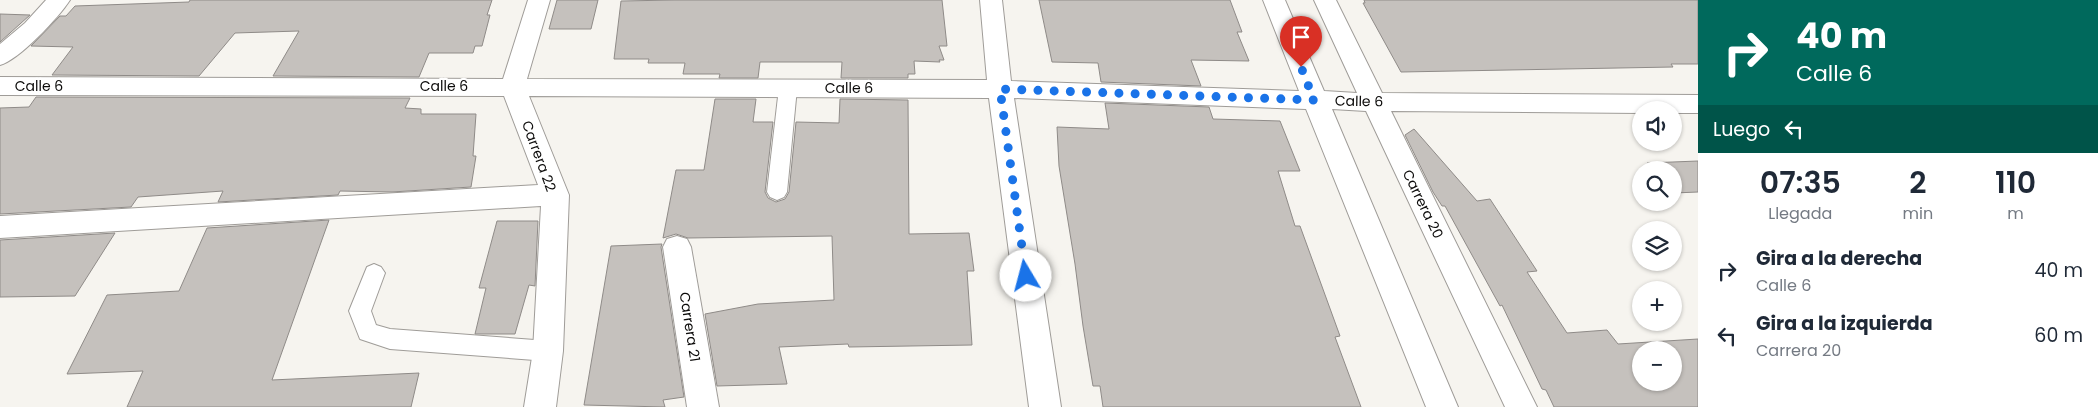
<!DOCTYPE html>
<html lang="es">
<meta charset="utf-8">
<style>
body{margin:0;font-family:Poppins,sans-serif;background:#f2f2f3;color:#1f2937;height:100vh;display:flex;flex-direction:column;font-size:19px;white-space:nowrap}
*{box-sizing:border-box;margin:0}
p{font-size:16px;color:#747a83}
.icon{flex:none;width:28px;height:28px;fill:none;stroke:currentColor;stroke-width:2;stroke-linecap:round;stroke-linejoin:round}
.map{position:relative;flex:1;overflow:hidden}
.drawer{display:flex;flex-direction:column;background:#fff;width:400px}
.drawer>*{flex:none}
.hud{background:#00695c;color:#fff;overflow:hidden}
.buttons{position:absolute;left:1632px;top:101px;display:grid;gap:10px}
.buttons a{display:grid;place-items:center;width:50px;height:50px;border-radius:50%;background:#fff;box-shadow:0 1px 4px #0004;font-size:25px}
.pin{position:absolute;display:grid;place-items:center;width:42px;height:42px;color:#fff;margin:-51px -21px;border-radius:50% 50% 50% 0;rotate:-45deg;box-shadow:0 0 5px #0007}
.pin .icon{rotate:45deg}
.me{position:absolute;width:55px;margin:-28px;rotate:352deg;stroke-linejoin:round;filter:drop-shadow(0 0 4px #0008)}
.turn{display:flex;align-items:center;gap:18px;height:105px;padding:0 15px;font-size:22px}
.turn .icon{width:65px;height:65px;stroke-width:2.5}
.turn b{display:block;font-size:35px;line-height:42px}
.then{display:flex;align-items:center;height:48px;padding:0 15px;background:#0003;gap:10px;font-size:19px}
.eta{display:flex;justify-content:space-evenly;align-items:center;height:85px;text-align:center}
.eta b{font-size:30px;font-weight:600;line-height:35px}
ul{padding:0;list-style:none}
li{display:flex;align-items:center;gap:15px;height:65px;padding:0 15px}
li div{flex:1}
li b{display:block;font-size:19px}
li em{font-style:normal}
main{display:flex;flex:1;min-height:0}
.map>svg:first-child{display:block}
</style>
<main>
<div class="map">
<svg width="1698" height="407" viewBox="0 0 1698 407">
<rect width="100%" height="100%" fill="#f6f4ef"/>
<!-- building -->
<g fill="#c5c1bd" stroke="#8f8b88" fill-rule="evenodd">
<polygon points="190,0 492,0 487,15 490,15 482,46 475,46 473,53 429,53 419,77 273,76 299,31 235,33 199,76 52,75 73,47 31,46 60,16 66,16 75,6 189,2"/>
<polygon points="557,0 598,0 591,29 549,29"/>
<polygon points="674,0 942,0 947,46 939,46 944,60 939,60 940,62 914,61 915,74 908,74 908,78 841,78 842,62 760,62 758,78 719,78 720,74 683,74 685,63 648,63 649,59 614,59 621,1"/>
<polygon points="1039,0 1230,0 1242,32 1237,32 1249,61 1191,60 1201,86 1101,82 1098,63 1052,62"/>
<polygon points="1364,0 1698,0 1698,64 1671,64 1673,67 1401,72 1363,3 1365,3"/>
<polygon points="0,14 30,15 0,42"/>
<polygon points="36,97 410,98 405,108 421,109 421,114 476,114 473,156 476,156 471,187 392,192 340,191 338,195 218,202 223,191 138,197 131,207 0,214 0,108 29,107"/>
<polygon points="715,99 756,99 753,122 773,122 765,192 768,198 776,202 785,199 789,192 796,122 839,123 840,99 908,100 909,234 969,233 974,271 967,271 972,345 849,347 848,344 779,347 787,384 717,386 705,314 758,304 834,300 832,236 688,238 676,234 663,238 676,170 704,170"/>
<polygon points="1105,103 1209,107 1213,119 1280,121 1300,171 1278,171 1295,226 1300,226 1340,336 1335,337 1361,407 1103,407 1100,386 1093,386 1083,326 1075,264 1059,166 1057,127 1109,129"/>
<path d="M1414,129l63,72 13,-2 47,72 -10,1 40,61 40,-3 11,14 80,-5v68h-144l-8,-17 -4,-1 -40,-84 -2,1 -55,-100h-3l-9,-14 -28,-57zM1641,350h33v32h-33z"/>
<polygon points="1698,161 1698,192 1674,193 1674,170 1653,170 1647,163"/>
<polygon points="329,220 272,380 419,373 411,407 127,407 143,371 67,374 107,295 179,291 207,228"/>
<polygon points="497,221 538,221 535,286 529,285 515,334 475,334 486,288 479,288"/>
<polygon points="115,233 75,296 0,297 0,240"/>
<polygon points="662,244 661,247 684,397 663,400 665,407 584,405 611,246"/>
</g>
<g fill="none" stroke-linecap="round" stroke-linejoin="round">
<!-- service casing -->
<g stroke="#9f9c98" stroke-width="2">
<g id="service">
<polygon points="788,82 794,84 797,88 787,192 784,197 777,200 770,197 767,192 779,88 782,84"/>
<polygon points="374,264 381,267 385,273 371,311 376,325 390,329 548,341 556,344 559,351 556,358 548,361 390,349 360,339 349,311 367,267"/>
</g>
</g>
<!-- pedestrian casing -->
<g stroke="#9f9c98" stroke-width="2">
<polygon id="pedestrian" points="677,236 687,239 691,247 719,407 687,407 663,247 667,239"/>
</g>
<!-- minor casing -->
<g stroke="#9f9c98" stroke-width="2">
<g id="minor">
<path d="M46,0h24c-11,17 -51,60 -70,65v-21l25,-21z"/>
<polygon points="528,0 550,0 527,79 987,80 980,0 1002,0 1011,81 1299,91 1263,0 1285,0 1324,91 1357,93 1314,0 1336,0 1382,93 1698,95 1698,113 1674,113 1674,110 1641,110 1641,113 1391,111 1537,407 1505,407 1366,111 1332,109 1458,407 1426,407 1306,109 1014,98 1061,407 1029,407 989,98 529,96 569,195 563,351 556,407 524,407 533,351 541,206 0,238 0,216 538,185 504,96 0,95 0,77 503,79"/>
</g>
</g>
<!-- service -->
<use href="#service" fill="#fff" fill-rule="evenodd"/>
<!-- pedestrian -->
<use href="#pedestrian" fill="#fff" fill-rule="evenodd"/>
<!-- minor -->
<use href="#minor" fill="#fff" fill-rule="evenodd"/>
</g>
<g fill="none" stroke-linecap="round" stroke-linejoin="round">
<!-- route -->
<polyline stroke="#1a73e8" stroke-width="9" stroke-dasharray="0 16.2" points="1026,276 1000,89 1314,100 1301,67"/>
</g>
<g text-anchor="middle" stroke-width="4.5" stroke-linejoin="round" paint-order="stroke">
<!-- street labels -->
<g font-size="14" fill="#0c0b0a" stroke="#fff">
<text x="39" y="91">Calle 6</text>
<text x="444" y="91">Calle 6</text>
<text x="849" y="93">Calle 6</text>
<text transform="translate(1359 101) rotate(1)" y="5">Calle 6</text>
<text transform="translate(539 156) rotate(70)" y="5">Carrera 22</text>
<text transform="translate(1423 204) rotate(64)" y="5">Carrera 20</text>
<text transform="translate(690 327) rotate(81)" y="5">Carrera 21</text>
</g>
</g>
</svg>
<div class="buttons">
<a><svg class="icon" aria-label="sound" viewBox="0 0 24 24"><path d="M4 9h4l5-4v14l-5-4H4zM17 9q2 3 0 6"/></svg></a>
<a><svg class="icon" aria-label="search" viewBox="0 0 24 24"><circle cx="10" cy="10" r="6"/><path d="M15 15l6 6"/></svg></a>
<a><svg class="icon" aria-label="layers" viewBox="0 0 24 24"><path d="M12 4l9 5-9 5-9-5zM3 14l9 5 9-5"/></svg></a>
<a>+</a>
<a>−</a>
</div>
<div class="pin" style="left:1301px;top:67px;background:#d93025"><svg class="icon" aria-label="arrive" viewBox="0 0 24 24"><path d="M6 21V4h12l-3 4 3 4H6"/></svg></div>
<svg class="me" style="left:1026px;top:276px" viewBox="-20 -20 40 40"><circle r="19" fill="#fff"/><path d="M0-13L10 11 0 6-10 11z" fill="#1a73e8"/></svg>
</div>
<section class="drawer">
<div class="hud">
<div class="turn"><svg class="icon" aria-label="right" viewBox="0 0 24 24"><path d="M7 20v-9h11M14 6l5 5-5 5"/></svg><div><b>40 m</b>Calle 6</div></div>
<div class="then">Luego<svg class="icon" aria-label="left" viewBox="0 0 24 24"><path d="M17 20v-9H6M10 6l-5 5 5 5"/></svg></div>
</div>
<div class="eta">
<div><b>07:35</b><p>Llegada</p></div>
<div><b>2</b><p>min</p></div>
<div><b>110</b><p>m</p></div>
</div>
<ul>
<li><svg class="icon" aria-label="right" viewBox="0 0 24 24"><path d="M7 20v-9h11M14 6l5 5-5 5"/></svg><div><b>Gira a la derecha</b><p>Calle 6</p></div><em>40 m</em></li>
<li><svg class="icon" aria-label="left" viewBox="0 0 24 24"><path d="M17 20v-9H6M10 6l-5 5 5 5"/></svg><div><b>Gira a la izquierda</b><p>Carrera 20</p></div><em>60 m</em></li>
</ul>
</section>
</main>
